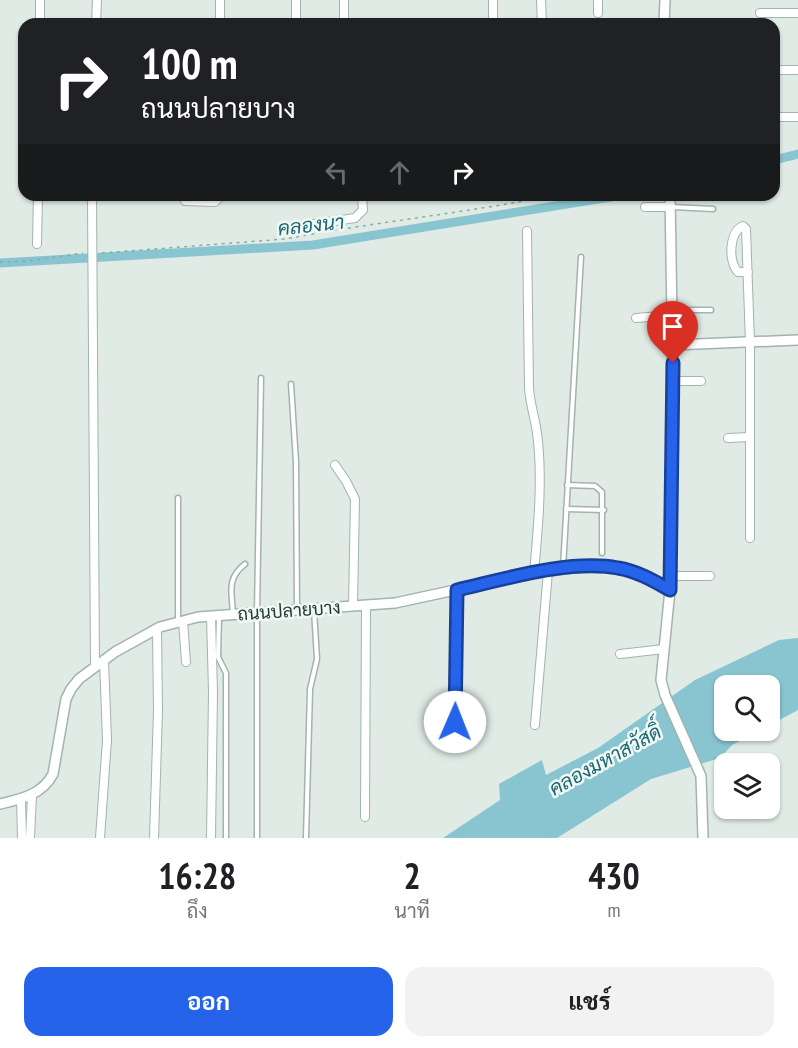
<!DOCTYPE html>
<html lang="th">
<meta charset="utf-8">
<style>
body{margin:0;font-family:"PT Sans Narrow",Sarabun,sans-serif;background:#f2f2f2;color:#202124;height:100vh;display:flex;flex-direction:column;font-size:22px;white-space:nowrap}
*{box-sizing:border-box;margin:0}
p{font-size:20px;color:#757577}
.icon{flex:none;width:33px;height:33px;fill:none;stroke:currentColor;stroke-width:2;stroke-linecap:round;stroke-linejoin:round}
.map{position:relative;height:838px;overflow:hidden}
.sheet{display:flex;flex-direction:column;background:#fff;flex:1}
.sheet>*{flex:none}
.hud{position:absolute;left:18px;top:18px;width:762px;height:183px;border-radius:18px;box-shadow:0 2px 4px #0004;background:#202124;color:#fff;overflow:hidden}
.tools{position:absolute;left:714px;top:675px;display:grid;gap:12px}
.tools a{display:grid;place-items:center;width:66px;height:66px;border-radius:12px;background:#fff;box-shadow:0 2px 4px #0004;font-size:30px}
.pin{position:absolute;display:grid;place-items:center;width:51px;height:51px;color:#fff;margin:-62px -26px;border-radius:50% 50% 50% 0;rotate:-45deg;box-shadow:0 0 6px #0007}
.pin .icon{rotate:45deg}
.me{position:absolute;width:66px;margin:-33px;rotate:1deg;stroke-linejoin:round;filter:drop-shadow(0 0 4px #0008)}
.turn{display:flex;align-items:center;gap:21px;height:126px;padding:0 24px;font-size:27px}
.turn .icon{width:78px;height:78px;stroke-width:2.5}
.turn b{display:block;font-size:42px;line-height:51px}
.lanes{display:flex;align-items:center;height:57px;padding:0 24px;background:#0003;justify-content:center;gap:30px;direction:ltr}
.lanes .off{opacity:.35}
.eta{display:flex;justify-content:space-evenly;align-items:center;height:102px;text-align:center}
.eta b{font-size:36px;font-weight:700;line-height:42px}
.action{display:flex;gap:12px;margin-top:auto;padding:12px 24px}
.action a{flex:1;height:69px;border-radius:18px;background:#2563eb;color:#fff;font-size:24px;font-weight:700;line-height:69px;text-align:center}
.action a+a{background:#f2f2f2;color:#202124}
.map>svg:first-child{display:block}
</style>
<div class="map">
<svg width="798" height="838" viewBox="0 0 798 838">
<rect width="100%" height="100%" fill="#e0ebe6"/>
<!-- water -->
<polygon fill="#88c5d0" points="798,638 798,710 770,725 770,686 724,686 724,730 759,731 732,745 720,758 651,779 557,838 443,838 500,800 499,784 542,760 546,775 598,748 695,680 779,640"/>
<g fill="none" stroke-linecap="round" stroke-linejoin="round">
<!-- canal -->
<g stroke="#88c5d0" stroke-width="9">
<polyline points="774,160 798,154"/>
<polyline points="0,263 313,245 623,195"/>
</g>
<!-- service casing -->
<g stroke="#a3b3ad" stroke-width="7">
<g id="service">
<polyline points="672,207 713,209"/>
<polyline points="673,310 711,310"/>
<polyline points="291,384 296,462 297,608"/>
<polyline points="567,485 595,486 602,492 602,553"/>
<polyline points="566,509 604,510"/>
<polyline points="563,568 581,257"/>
<path d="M233,614c-1,-22 -7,-35 12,-50"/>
<polyline points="219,617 218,657 226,673 226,838"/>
<polyline points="178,622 178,498"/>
<polyline points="257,838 257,613 261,378"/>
<polyline points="306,838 310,689 317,659 314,610"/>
</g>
</g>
<!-- minor casing -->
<g stroke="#a3b3ad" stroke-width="10">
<g id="minor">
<polyline points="220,0 220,24"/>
<polyline points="493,0 493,24"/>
<polyline points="541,0 542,24"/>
<polyline points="598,13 598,0"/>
<polyline points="760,13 798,13"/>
<polyline points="40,24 40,0"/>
<polyline points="96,24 97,0"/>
<polyline points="296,24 296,0"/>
<polyline points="344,24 344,0"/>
<polyline points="774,70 798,70"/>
<polyline points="774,117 798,117"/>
<polyline points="92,195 95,667"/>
<polyline points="185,201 215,202 218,199 218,195"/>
<polyline points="645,207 670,207"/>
<polyline points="301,226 355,218 363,210 362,195"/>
<path d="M527,231l2,157c1,16 6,30 8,45 6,44 1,96 -3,140"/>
<polyline points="37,244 38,195"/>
<path d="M748,272h-10c-10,-11 -9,-40 5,-46l3,3 4,114v195"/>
<polyline points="636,318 673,315"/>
<polyline points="673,381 701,381"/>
<polyline points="728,438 750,437"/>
<polyline points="335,465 346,481 355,499 353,606"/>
<polyline points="670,576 710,576"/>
<polyline points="211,617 213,692 211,838"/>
<polyline points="183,621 186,662"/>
<polyline points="620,654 664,649"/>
<polyline points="535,725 548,571"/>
<polyline points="454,744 457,590"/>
<polyline points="21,799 22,838"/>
<polyline points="365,817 366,605"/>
<polyline points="30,838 32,795"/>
<polyline points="100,838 107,740 104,660"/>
<polyline points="154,838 158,711 157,629"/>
</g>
</g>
<!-- tertiary casing -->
<g stroke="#a3b3ad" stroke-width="12">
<g id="tertiary">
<polyline points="664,24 665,0"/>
<polyline points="670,195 673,381 670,590 661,680 665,695 701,776 703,838"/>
<polyline points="673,345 798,340"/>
<path d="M0,804c21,-5 42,-9 53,-30l13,-75 5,-10 8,-10 36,-27 45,-25 38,-10 197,-14 139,-30 45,-6 19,-1 22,2 26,9 24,13"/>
</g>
</g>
<!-- path -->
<g stroke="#81aea0" stroke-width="1.5" stroke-dasharray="3 4.5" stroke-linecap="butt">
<path d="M102,253l183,-14c90,-17 181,-26 270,-44"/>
<polyline points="0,262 28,261 83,253"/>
</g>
<!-- service -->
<use href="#service" stroke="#fff" stroke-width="4"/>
<!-- minor -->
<use href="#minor" stroke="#fff" stroke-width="8"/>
<!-- tertiary -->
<use href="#tertiary" stroke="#fff" stroke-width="9"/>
</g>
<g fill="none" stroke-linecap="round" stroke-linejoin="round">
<!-- route casing -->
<g stroke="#184099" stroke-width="15">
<path id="route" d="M455,722l2,-132c48,-11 113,-31 161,-22 19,3 36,13 52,22l3,-227"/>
</g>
<!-- route -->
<use href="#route" stroke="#2563eb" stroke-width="10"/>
</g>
<g text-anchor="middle" stroke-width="5" stroke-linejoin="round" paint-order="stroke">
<!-- street labels -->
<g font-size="18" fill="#213b34" stroke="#f1f8f4">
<text transform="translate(289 611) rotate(-4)" y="6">ถนนปลายบาง</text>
</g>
<!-- water labels -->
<g font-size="20" font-style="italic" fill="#1c6776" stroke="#f1f8f4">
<text transform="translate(311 225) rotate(-6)" y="7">คลองนา</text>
<text transform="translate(605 760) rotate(-29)" y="7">คลองมหาสวัสดิ์</text>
</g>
</g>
</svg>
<div class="tools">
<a><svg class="icon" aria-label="search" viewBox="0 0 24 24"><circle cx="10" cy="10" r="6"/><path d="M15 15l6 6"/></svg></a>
<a><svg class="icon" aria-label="layers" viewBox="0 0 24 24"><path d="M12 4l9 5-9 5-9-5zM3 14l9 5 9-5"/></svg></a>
</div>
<div class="pin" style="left:673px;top:363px;background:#d93025"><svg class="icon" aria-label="arrive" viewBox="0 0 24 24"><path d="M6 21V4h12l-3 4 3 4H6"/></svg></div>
<svg class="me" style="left:455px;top:722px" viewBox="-20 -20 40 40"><circle r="19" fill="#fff"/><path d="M0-13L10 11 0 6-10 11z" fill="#2563eb"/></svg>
<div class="hud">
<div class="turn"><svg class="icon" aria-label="right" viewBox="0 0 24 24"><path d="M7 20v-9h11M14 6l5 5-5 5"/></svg><div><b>100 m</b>ถนนปลายบาง</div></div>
<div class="lanes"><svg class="icon off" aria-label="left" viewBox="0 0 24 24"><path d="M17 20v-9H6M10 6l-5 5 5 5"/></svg><svg class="icon off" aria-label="ahead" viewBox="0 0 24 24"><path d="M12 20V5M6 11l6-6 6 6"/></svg><svg class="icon" aria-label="right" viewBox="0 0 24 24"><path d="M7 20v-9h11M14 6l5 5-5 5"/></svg></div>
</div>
</div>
<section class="sheet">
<div class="eta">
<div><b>16:28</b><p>ถึง</p></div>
<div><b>2</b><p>นาที</p></div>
<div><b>430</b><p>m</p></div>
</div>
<div class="action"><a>ออก</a><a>แชร์</a></div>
</section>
